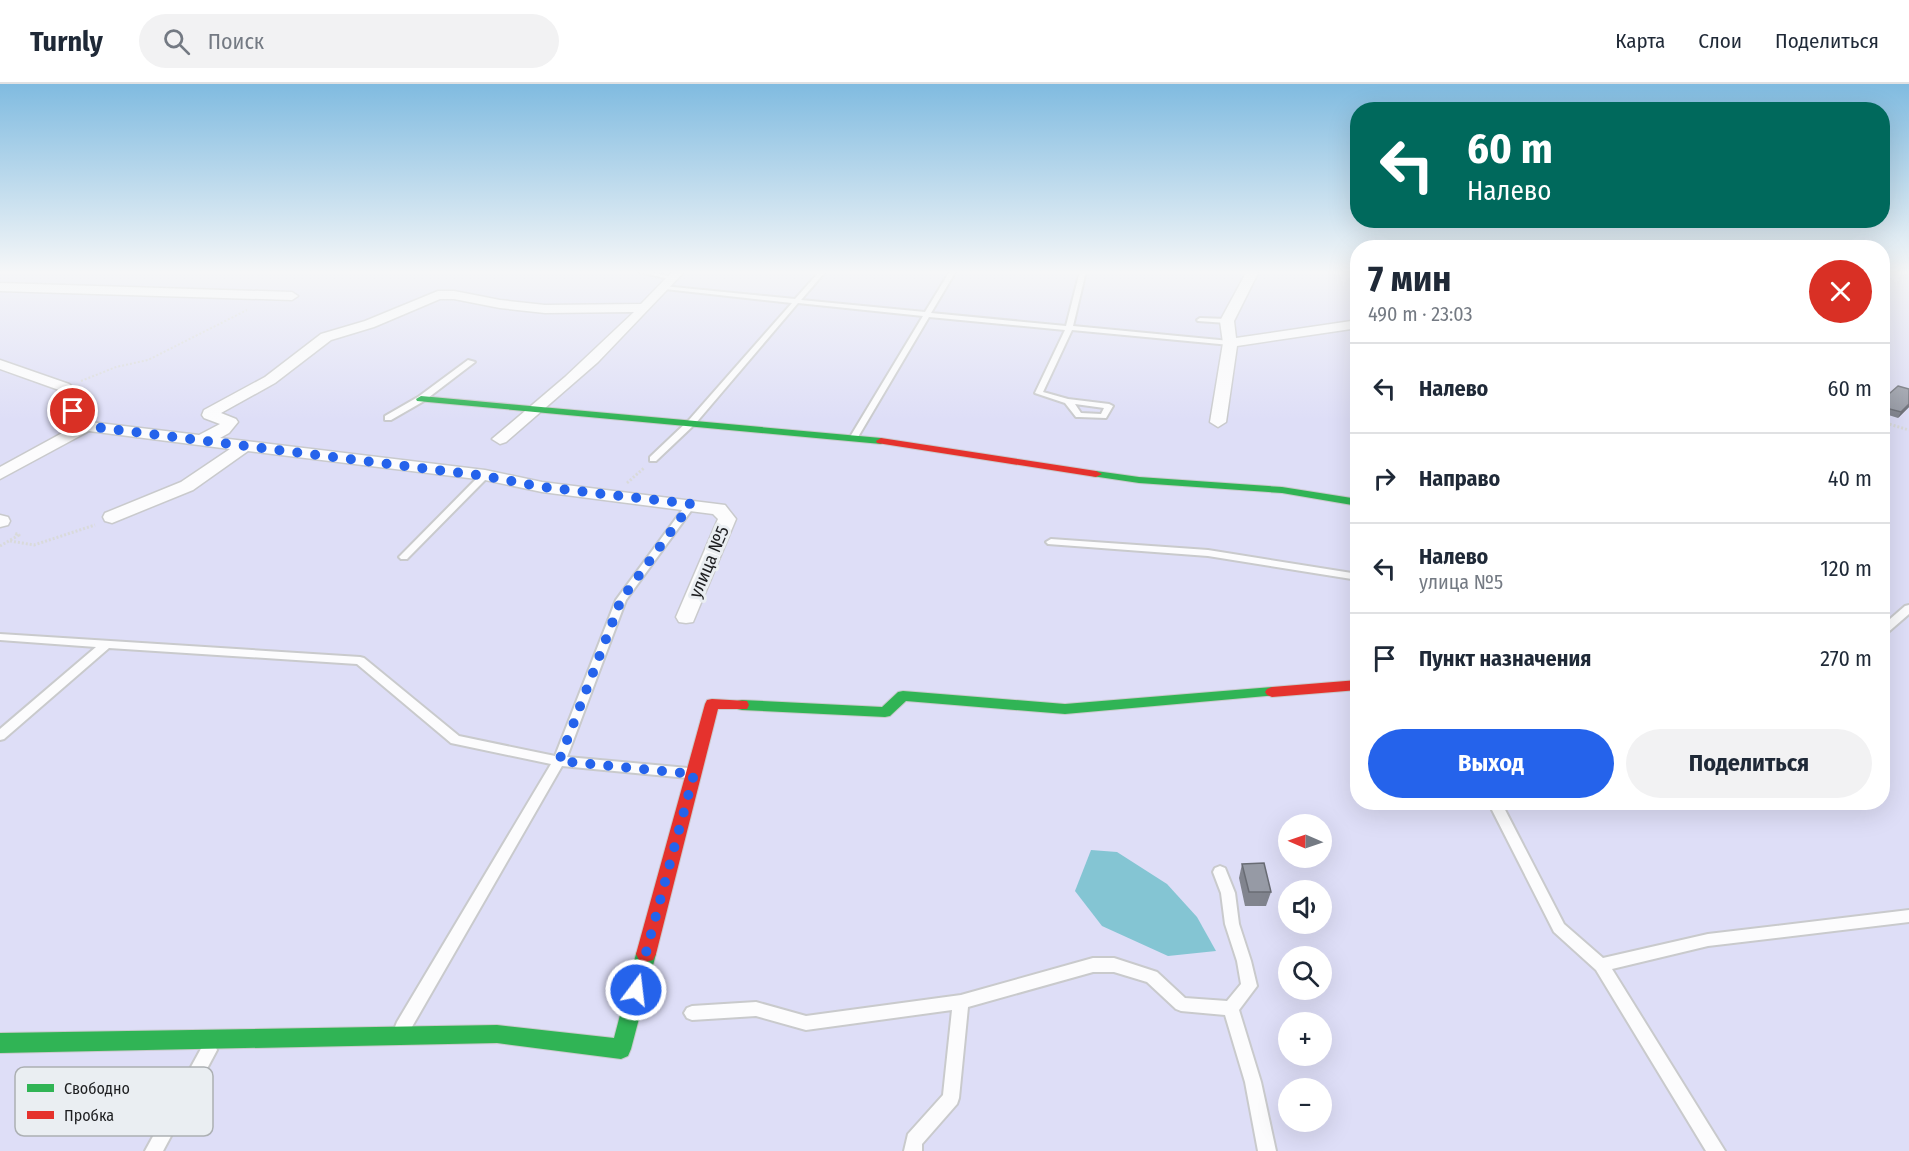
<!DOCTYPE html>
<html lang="ru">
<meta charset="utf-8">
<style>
body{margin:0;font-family:"Fira Sans Condensed",sans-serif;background:#f2f2f3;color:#1f2937;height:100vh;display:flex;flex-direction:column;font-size:22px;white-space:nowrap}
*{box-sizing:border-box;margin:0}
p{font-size:20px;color:#747a83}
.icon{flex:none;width:33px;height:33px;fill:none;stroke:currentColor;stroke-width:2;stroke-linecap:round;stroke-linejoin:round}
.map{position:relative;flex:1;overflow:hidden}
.drawer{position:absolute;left:1350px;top:156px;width:540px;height:570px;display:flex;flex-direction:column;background:#fff;border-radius:24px;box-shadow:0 6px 24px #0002}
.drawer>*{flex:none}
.hud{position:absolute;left:1350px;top:18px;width:540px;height:126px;border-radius:24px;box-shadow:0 6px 24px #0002;background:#00695c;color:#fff;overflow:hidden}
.needle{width:39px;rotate:272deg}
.controls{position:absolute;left:1278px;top:730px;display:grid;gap:12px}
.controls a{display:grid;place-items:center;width:54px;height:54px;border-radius:50%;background:#fff;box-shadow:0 6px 24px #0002;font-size:30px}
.pin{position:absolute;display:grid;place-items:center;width:51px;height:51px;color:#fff;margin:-26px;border:3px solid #fff;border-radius:50%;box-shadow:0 2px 6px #0007}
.me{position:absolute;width:66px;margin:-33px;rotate:15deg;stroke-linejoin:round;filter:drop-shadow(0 0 4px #0008)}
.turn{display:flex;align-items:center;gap:21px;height:126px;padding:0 18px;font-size:27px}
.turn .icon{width:78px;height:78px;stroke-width:2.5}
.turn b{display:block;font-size:42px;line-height:51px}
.round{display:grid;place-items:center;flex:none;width:63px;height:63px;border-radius:32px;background:#f2f2f3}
.head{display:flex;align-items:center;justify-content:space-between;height:102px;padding:0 18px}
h1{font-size:36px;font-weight:700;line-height:45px}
.primary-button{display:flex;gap:12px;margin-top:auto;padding:12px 18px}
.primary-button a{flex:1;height:69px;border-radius:36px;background:#2563eb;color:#fff;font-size:24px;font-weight:700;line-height:69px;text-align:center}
.primary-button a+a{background:#f2f2f3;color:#1f2937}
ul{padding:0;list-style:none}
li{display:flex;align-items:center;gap:18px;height:90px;padding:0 18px;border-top:2px solid #e0e1e3}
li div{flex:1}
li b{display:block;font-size:22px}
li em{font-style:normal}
header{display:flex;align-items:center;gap:36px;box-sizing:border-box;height:84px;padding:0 30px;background:#fff;border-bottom:2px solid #e0e1e3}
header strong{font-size:28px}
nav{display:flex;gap:33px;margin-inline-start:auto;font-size:21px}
.search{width:420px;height:54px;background:#f2f2f3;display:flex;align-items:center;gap:15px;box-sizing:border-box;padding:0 21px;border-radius:33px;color:#747a83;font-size:22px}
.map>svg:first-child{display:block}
</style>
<header>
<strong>Turnly</strong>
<div class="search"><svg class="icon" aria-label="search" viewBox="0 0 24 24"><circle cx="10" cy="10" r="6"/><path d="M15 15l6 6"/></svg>Поиск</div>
<nav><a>Карта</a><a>Слои</a><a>Поделиться</a></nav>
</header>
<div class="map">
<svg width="1909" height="1067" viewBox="0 0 1909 1067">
<rect width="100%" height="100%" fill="#eceef0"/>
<!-- green -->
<path fill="#dedef7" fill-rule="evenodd" d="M0,187h1357l1,531h524l1,-531h26v880h-1909zM1288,741h34v33h-34zM1288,807h34v33h-34zM1288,873h34v33h-34zM1288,939h34v33h-34zM1288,1005h34v33h-34z"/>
<!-- water -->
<polygon fill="#84c5d3" points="1091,766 1117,768 1167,800 1197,833 1216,867 1168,872 1102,842 1075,807"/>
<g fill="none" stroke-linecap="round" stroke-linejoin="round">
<!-- lane casing -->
<g stroke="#c9cacc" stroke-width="4">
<g id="lane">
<polygon points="636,187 647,187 676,194 673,196"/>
<path d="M820,187h6l-25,29 124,12 25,-41h6l-25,42 135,13 14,-55h6l-13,55 157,15 4,2 -4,2 -158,-15 -29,62 25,7 41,5 4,2 -7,12 -27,-1h-3l-11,-14 -30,-10 30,-63 -136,-13 -71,120 -4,2 -4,-2 73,-121 -125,-13 -103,121 -39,37h-6v-4l39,-37 103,-117 -127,-14 -3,-2 1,-1 132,13zM1075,320l29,4 -3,6 -20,-1z"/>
<polygon points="1200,234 1227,235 1230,237 1227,239 1198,237 1197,236"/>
<polygon points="468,276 475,278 424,317 391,336 385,336 385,332 418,313"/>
<polygon points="485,388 489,391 488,393 407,475 401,475 399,473 401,471 482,389"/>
<polygon points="691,417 696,420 626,516 567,673 688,684 692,686 694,689 692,692 688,694 562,682 409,948 403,950 397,948 395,943 397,938 551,680 451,659 357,580 109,564 4,655 0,656 0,645 96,563 0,556 0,550 360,573 364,574 459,652 555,672 616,516 688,418"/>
<polygon points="1051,455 1208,466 1358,490 1358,496 1208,472 1048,460 1046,458"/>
<polygon points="1909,521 1909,530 1886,550 1882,551 1882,542 1905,522"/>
<polygon points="1488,718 1501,718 1564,840 1603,874 1708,850 1909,826 1909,838 1708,862 1612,885 1725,1067 1706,1067 1596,886 1554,848"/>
<polygon points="1220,782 1225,784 1235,809 1239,840 1251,877 1257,902 1239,926 1261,998 1276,1067 1258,1067 1245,998 1225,931 1181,927 1176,925 1147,898 1114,888 1093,888 968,923 959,1014 957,1020 922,1060 922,1067 904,1067 908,1050 943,1011 952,926 806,946 756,932 692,936 687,934 684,929 687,924 692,922 756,918 806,932 961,911 1093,874 1114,874 1157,888 1185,914 1227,917 1241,900 1237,877 1225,840 1221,809 1213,788 1215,784"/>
<polygon points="209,958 215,961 217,966 163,1067 145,1067 203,961"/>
</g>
</g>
<!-- street casing -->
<g stroke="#c9cacc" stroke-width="3">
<g id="street">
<polygon points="673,187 685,187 598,278 506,358 500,360 492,355 565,293 634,228 545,229 500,224 454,215 440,215 374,243 331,256 275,299 221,329 236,335 238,338 229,349 220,354 485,386 542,398 725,421 736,435 693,538 686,539 679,538 676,533 718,435 713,430 542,408 485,396 248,367 193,406 112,439 105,437 103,433 105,429 181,398 230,365 89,347 0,395 0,383 75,342 66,329 65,311 59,306 0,285 0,276 69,300 81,310 82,329 90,338 199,351 220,340 204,334 202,331 204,326 265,293 321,250 365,237 438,207 454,207 500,216 545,221 641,220"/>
<polygon points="1247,187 1259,187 1234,237 1236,254 1358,236 1358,244 1237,262 1226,338 1218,343 1210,338 1223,259 1220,237"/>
<polygon points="0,199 292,208 298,212 292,216 0,207"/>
<polygon points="0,431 8,433 10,437 8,441 0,443"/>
</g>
</g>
<!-- fast casing -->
<g stroke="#c9cacc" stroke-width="2">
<g id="fast">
<polygon points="421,312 881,354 886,357 881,360 417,317 416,315"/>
<polygon points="1096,387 1139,393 1282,403 1358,415 1358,422 1282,409 1139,399 1092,392 1092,388"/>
<polygon points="1272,603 1277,605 1279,608 1277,611 1065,630 906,617 890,632 885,633 742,626 737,625 735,621 737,617 742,616 882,623 898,608 903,607 1065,620"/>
<polygon points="646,862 653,864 656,870 631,965 628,972 621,975 497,959 0,969 0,949 497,941 614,954 636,870 639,864"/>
</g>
</g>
<!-- jam casing -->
<g stroke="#c9cacc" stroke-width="2">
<g id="jam">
<polygon points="881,354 1096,387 1102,390 1096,393 877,359 876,357"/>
<polygon points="1358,596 1358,606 1272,613 1267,611 1265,608 1267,605 1272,603"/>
<polygon points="712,615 747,617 749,621 747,625 718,625 656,870 653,876 646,878 639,876 636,870 705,620 707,616"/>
</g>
</g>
<!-- path-far1 -->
<polyline stroke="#d9dada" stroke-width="2" stroke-dasharray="2 2" stroke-linecap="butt" points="81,297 116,283 148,276 247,226"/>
<!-- path -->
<g stroke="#d9dada" stroke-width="3" stroke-dasharray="2 2" stroke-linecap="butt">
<polyline points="1882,338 1909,346"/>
<polyline points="627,399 644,384"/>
<polyline points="10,457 34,461 95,441"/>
<polyline points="0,462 19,451 14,449"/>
</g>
<!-- lane -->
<use href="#lane" fill="#fcfcfd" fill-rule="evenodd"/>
<!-- street -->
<use href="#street" fill="#fcfcfd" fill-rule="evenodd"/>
<!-- fast -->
<use href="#fast" fill="#30b455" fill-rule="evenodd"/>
<!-- jam -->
<use href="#jam" fill="#e5322d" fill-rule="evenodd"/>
</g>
<!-- wall -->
<g fill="#81848e">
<polygon points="1909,305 1909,323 1898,334 1882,329 1882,316"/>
<polygon points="1242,780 1271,808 1266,822 1245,822 1239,794"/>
</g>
<!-- shaded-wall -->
<polygon fill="#696c74" points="1909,320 1909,323 1898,334 1901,328"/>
<!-- building -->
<g fill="#969aa5" stroke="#696c74" stroke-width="1.5">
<polygon points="1898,302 1909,305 1909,320 1901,328 1882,323 1882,316"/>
<polygon points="1264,779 1271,808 1249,808 1242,780"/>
</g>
<!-- sky -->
<linearGradient id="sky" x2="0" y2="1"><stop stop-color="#80bbe0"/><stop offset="0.56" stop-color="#f6f7f8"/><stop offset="1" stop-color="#f6f7f8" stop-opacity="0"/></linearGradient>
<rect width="1909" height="336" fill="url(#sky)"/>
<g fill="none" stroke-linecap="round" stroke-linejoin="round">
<!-- route -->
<polyline stroke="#2563eb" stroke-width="10" stroke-dasharray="0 18" points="73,327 77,337 86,342 485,392 542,403 691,420 621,516 559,677 694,690 636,906"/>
</g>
<g text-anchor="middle" stroke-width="6" stroke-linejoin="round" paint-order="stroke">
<!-- street labels -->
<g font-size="18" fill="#1d1e20" stroke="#eaeef2">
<text transform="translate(709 478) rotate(-67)" y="6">улица №5</text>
</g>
</g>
<!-- legend -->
<rect x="15" y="983" width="198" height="69" rx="9" fill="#eaeef2" stroke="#acb0b3" stroke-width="1.5"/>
<rect x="27" y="1000" width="27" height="8" fill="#30b455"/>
<rect x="27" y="1027" width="27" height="8" fill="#e5322d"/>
<g font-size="16" fill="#1d1e20">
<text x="64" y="1010">Свободно</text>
<text x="64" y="1037">Пробка</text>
</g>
</svg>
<div class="controls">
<a><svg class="needle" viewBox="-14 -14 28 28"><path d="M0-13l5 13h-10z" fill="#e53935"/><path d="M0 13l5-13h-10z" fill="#747a83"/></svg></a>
<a><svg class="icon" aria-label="sound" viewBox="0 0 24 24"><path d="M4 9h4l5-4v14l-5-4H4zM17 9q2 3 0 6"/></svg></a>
<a><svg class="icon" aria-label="search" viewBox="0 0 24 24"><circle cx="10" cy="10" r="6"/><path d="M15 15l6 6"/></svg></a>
<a>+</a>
<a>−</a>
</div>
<div class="pin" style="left:73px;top:327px;background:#d93025"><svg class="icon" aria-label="arrive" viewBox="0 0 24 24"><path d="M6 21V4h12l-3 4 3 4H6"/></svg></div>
<svg class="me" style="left:636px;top:906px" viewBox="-20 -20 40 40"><circle r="17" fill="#2563eb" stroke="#fff" stroke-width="3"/><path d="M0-11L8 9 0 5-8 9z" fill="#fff"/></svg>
<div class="hud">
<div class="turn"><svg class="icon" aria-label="left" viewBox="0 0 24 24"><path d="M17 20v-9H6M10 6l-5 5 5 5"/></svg><div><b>60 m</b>Налево</div></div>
</div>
<section class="drawer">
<div class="head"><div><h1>7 мин</h1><p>490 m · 23:03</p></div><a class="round" style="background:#d93025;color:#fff"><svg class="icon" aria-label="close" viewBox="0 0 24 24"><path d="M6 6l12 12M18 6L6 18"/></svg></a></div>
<ul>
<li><svg class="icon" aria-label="left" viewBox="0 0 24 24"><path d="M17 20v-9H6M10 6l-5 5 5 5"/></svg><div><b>Налево</b></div><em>60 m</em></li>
<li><svg class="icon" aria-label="right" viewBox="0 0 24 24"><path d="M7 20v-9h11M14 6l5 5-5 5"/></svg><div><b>Направо</b></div><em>40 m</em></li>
<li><svg class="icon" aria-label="left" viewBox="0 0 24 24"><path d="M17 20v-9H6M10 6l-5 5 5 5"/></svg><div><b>Налево</b><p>улица №5</p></div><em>120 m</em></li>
<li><svg class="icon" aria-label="arrive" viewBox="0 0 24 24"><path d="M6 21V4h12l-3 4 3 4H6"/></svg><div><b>Пункт назначения</b></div><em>270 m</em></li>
</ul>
<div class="primary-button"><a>Выход</a><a>Поделиться</a></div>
</section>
</div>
